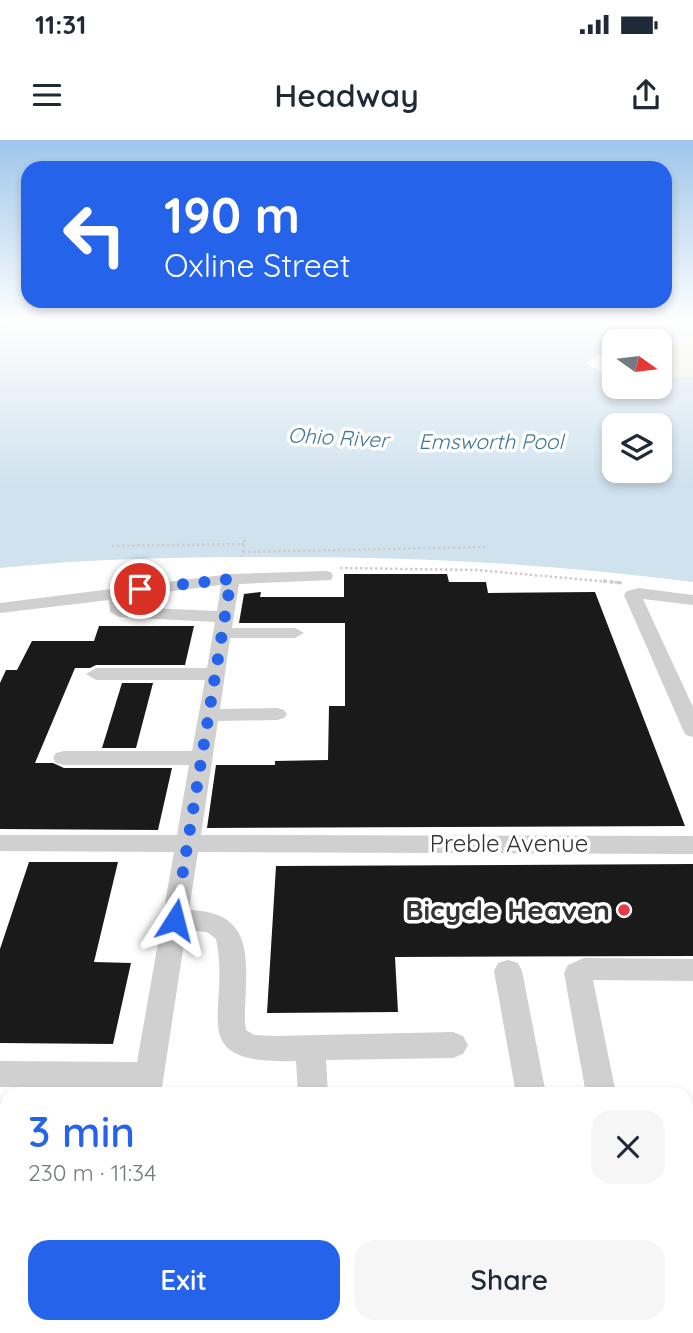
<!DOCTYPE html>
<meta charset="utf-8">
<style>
body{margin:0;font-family:Quicksand,sans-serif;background:#f6f6f7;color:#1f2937;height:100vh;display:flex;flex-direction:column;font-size:26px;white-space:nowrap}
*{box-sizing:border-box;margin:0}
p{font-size:23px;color:#747a83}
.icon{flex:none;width:38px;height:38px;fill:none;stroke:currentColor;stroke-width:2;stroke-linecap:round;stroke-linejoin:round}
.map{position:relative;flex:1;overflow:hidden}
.details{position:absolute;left:0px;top:947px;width:693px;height:247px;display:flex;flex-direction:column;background:#fff;border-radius:21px 21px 0 0;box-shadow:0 4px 10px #0003}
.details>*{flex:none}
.hud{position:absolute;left:21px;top:21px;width:651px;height:147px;border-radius:21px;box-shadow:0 4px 10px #0003;background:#2563eb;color:#fff;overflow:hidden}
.needle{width:46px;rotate:104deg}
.fabs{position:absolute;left:602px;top:189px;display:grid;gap:14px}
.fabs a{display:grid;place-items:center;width:70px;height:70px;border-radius:14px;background:#fff;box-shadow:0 4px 10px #0003;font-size:35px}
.pin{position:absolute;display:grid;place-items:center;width:60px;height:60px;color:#fff;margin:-30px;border:4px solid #fff;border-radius:50%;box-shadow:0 2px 7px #0007}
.me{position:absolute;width:77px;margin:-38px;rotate:9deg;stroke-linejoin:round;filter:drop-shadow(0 0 5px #0008)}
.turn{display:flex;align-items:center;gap:24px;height:147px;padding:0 28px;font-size:32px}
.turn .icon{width:91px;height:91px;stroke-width:2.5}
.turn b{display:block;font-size:49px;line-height:60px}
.round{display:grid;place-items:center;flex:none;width:74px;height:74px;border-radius:21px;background:#f6f6f7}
.head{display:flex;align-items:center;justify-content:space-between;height:119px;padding:0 28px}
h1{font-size:42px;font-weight:600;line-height:52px;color:#2563eb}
.cta{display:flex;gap:14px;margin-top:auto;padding:14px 28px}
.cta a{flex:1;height:80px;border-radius:21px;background:#2563eb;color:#fff;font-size:28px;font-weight:600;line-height:80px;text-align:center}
.cta a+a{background:#f6f6f7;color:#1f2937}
.status{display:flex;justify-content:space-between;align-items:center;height:49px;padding:0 35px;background:#fff;direction:ltr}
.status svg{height:19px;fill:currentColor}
header{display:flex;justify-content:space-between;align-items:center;height:91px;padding:0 28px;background:#fff;font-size:32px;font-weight:600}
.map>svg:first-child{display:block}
</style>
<div class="status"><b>11:31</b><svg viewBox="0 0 49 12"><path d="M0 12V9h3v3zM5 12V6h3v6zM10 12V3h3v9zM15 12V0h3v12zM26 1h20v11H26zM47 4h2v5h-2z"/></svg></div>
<header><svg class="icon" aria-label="menu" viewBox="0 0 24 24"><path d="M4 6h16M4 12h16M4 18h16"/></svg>Headway<svg class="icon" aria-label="share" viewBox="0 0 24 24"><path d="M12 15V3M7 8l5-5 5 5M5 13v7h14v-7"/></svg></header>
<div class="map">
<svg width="693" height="1193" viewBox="0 0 693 1193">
<rect width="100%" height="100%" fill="#fff"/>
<!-- green -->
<polygon fill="#e6ecdf" points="693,198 693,238 660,236 660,204"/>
<!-- water -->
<path fill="#cfe2ee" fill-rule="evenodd" d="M22,181h671v17l-33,6v-3h-46v11l-14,2 -14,9 16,10 12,1v13h46v-11l33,2v204c-144,-19 -288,-26 -434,-25 -86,0 -173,2 -259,11v-244zM614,285h46v46h-46z"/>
<!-- building -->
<g fill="#1a1a1a">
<polygon points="344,434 447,434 449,442 486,442 488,453 595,452 685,686 207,688 216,625 275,625 275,621 328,620 329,566 345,566 345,483 239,483 244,454 261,452 260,457 344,457"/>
<polygon points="99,486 194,486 185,525 96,525 90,528 75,528 35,623 53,623 64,628 172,628 158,690 0,689 0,543 6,530 17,530 32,501 94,501"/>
<polygon points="122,543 153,543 136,608 102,608"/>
<polygon points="29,722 118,722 94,822 131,823 113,904 0,903 0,809"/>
<polygon points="693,724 693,816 395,817 398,872 267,873 276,726"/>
</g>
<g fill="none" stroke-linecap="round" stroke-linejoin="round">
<!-- path-far1 -->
<g stroke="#cdcdcd" stroke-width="2.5" stroke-dasharray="2.5 2.5" stroke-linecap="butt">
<polyline points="112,406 244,404"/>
<polyline points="243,412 488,407"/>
<polyline points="242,417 245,397"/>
<polyline points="340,428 477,430 622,443"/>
</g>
<!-- path -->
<polyline stroke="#cdcdcd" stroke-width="3.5" stroke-dasharray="3.5 3.5" stroke-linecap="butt" points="603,441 622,443"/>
<!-- minor -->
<g fill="#d0d0d0" fill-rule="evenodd">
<path d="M325,431l6,1 2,4 -2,4 -92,4 -7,44h63l9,5 -9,5h-65l-10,71 57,-1 7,2 3,4 -3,4 -7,2 -59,1 -17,114 492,1v18l-495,-2 -9,58c73,2 55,60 56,112l1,8 8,5 20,1 179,-4 10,4 5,9 -5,9 -10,4 -127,2 2,34h-30l-2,-33c-116,4 -64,-48 -80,-122l-9,-7 -21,-2 -25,164h-30l1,-6 -132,-1v-26l137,1 37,-210 -174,-1v-16h177l12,-70h-125l-8,-2 -3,-5 3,-5 8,-2h128l13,-71h-109l-10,-6 10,-6h111l8,-46 -96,-5 -9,-5 -1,-12 -109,13v-10l231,-29zM221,445l-4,26 -90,-4 -1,-10z"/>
<polygon points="639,448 693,455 693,465 643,459 693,567 693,597 686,595 683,590 624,455 627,451"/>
<polygon points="584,818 693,819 693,841 593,840 616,954 586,954 564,833 568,825"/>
<polygon points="508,820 518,823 522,831 546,954 516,954 494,831 498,823"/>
<rect x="0" y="981" width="7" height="30"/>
<rect x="686" y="982" width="7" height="30"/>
<rect x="686" y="1057" width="7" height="34"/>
<rect x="686" y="1150" width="7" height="36"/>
<polygon points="88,1186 124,1186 123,1193 87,1193"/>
<rect x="403" y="1186" width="36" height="7"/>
<polygon points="618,1186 654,1186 656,1193 620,1193"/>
</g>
</g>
<!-- sky -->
<linearGradient id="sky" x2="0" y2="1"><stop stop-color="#9ec6ea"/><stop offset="0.52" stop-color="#fff"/><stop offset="1" stop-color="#fff" stop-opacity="0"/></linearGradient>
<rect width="693" height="348" fill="url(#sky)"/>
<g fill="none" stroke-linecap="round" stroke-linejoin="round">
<!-- route -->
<polyline stroke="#2563eb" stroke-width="12" stroke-dasharray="0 21.6" points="140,449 231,439 175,780"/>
</g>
<!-- markers -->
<circle fill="#e63946" stroke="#fff" stroke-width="2.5" cx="624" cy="770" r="7"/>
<g text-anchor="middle" stroke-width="7" stroke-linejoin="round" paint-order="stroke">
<!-- far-water labels -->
<g font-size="21" font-style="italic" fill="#3f7597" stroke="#fff">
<text transform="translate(338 298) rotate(3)" y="7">Ohio River</text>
<text x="491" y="309">Emsworth Pool</text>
</g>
<!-- street labels -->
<g font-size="24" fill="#333" stroke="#fff">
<text x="509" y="712">Preble Avenue</text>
</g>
<!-- near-poi labels -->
<g font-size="28" font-weight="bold" fill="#333" stroke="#fff" text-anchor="end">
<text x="610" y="780">Bicycle Heaven</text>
</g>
</g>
</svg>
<div class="fabs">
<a><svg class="needle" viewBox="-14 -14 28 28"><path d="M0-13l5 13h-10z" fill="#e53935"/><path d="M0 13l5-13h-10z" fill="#747a83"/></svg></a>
<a><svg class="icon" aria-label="layers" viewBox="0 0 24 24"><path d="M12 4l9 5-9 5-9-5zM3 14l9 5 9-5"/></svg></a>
</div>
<div class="pin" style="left:140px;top:449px;background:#d93025"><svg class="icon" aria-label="arrive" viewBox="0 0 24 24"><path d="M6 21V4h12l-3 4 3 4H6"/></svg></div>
<svg class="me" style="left:175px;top:780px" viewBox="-20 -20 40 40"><path d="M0-17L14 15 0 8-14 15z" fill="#2563eb" stroke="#fff" stroke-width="4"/></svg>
<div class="hud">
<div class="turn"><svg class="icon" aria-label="left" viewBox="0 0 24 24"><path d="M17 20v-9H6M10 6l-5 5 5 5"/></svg><div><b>190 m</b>Oxline Street</div></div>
</div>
<section class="details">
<div class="head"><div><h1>3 min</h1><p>230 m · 11:34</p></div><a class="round"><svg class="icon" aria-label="close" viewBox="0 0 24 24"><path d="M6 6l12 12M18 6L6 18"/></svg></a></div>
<div class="cta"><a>Exit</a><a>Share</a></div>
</section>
</div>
